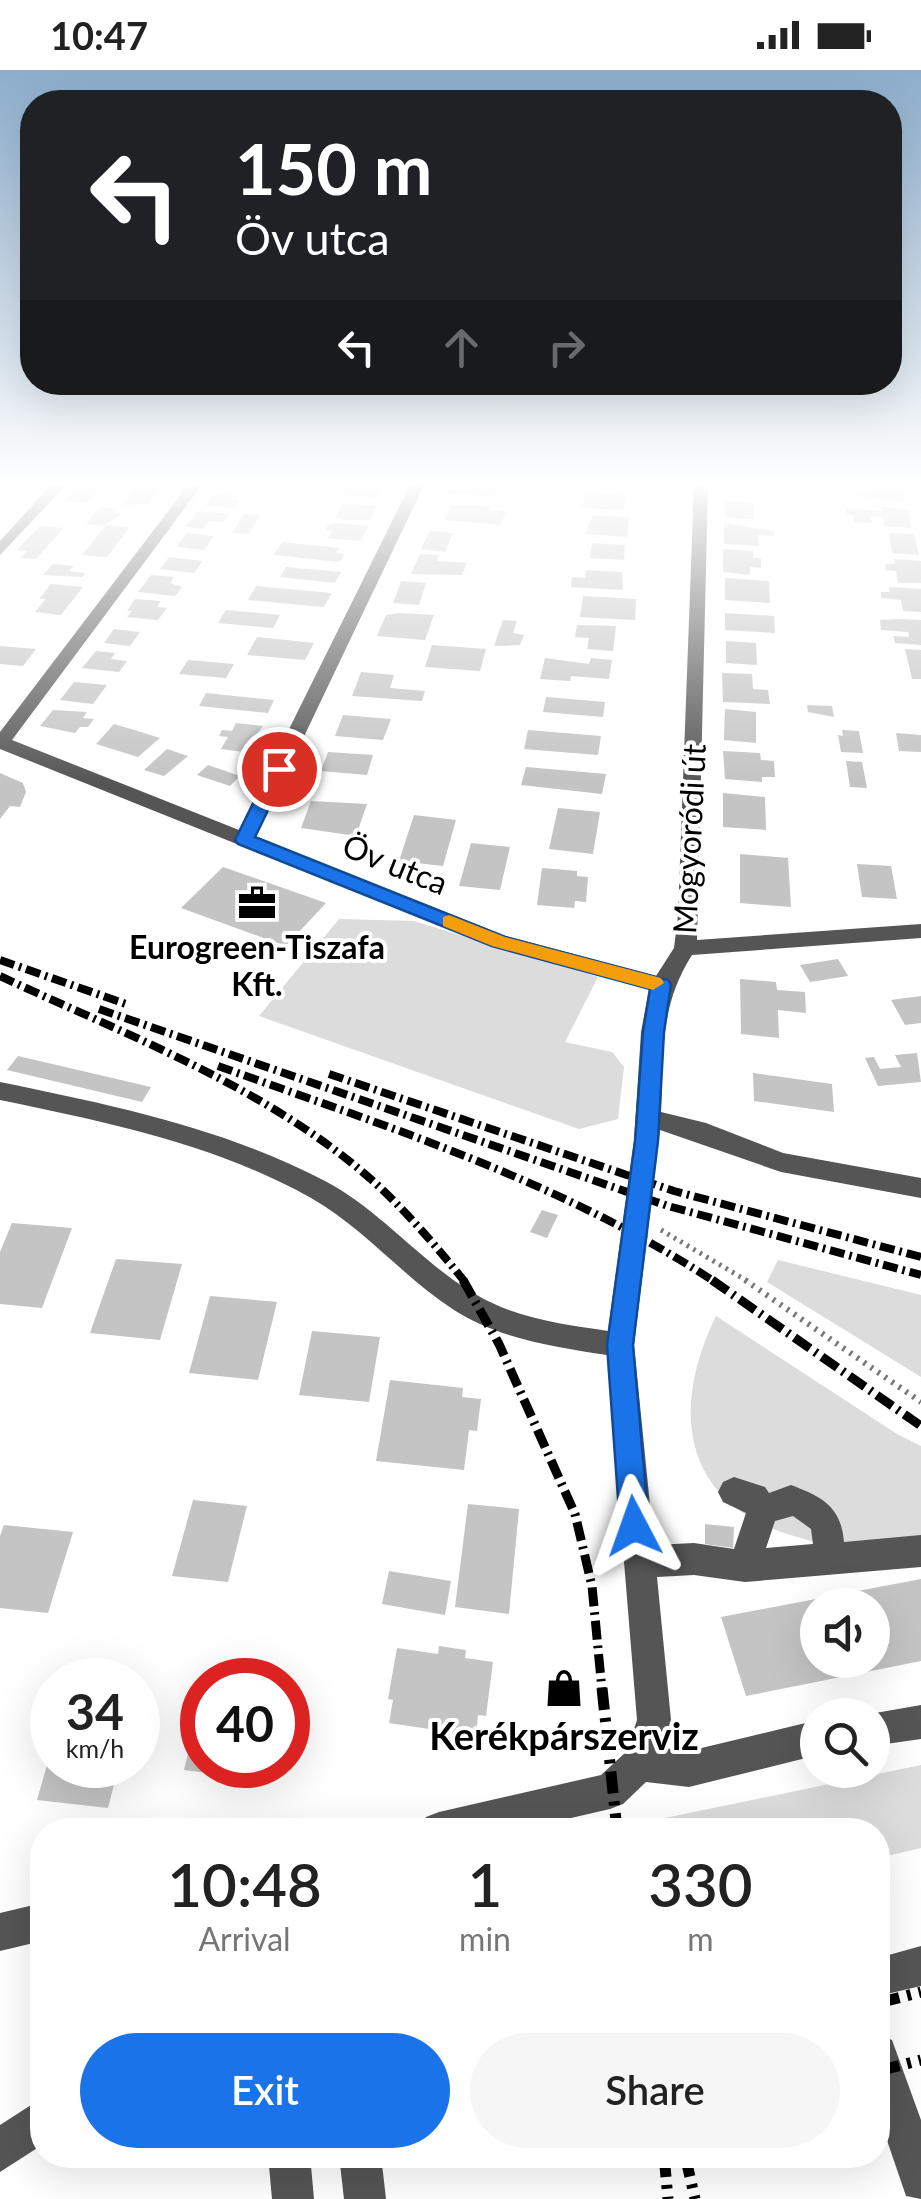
<!DOCTYPE html>
<meta charset="utf-8">
<style>
body{margin:0;font-family:Lato,sans-serif;background:#f6f6f6;color:#222;height:100vh;display:flex;flex-direction:column;font-size:38px;white-space:nowrap}
*{box-sizing:border-box;margin:0}
p{font-size:32px;color:#767676}
.icon{flex:none;width:55px;height:55px;fill:none;stroke:currentColor;stroke-width:2;stroke-linecap:round;stroke-linejoin:round}
.map{position:relative;flex:1;overflow:hidden}
.side{position:absolute;left:30px;top:1748px;width:860px;height:350px;display:flex;flex-direction:column;background:#fff;border-radius:40px;box-shadow:0 10px 40px #0002}
.side>*{flex:none}
.hud{position:absolute;left:20px;top:20px;width:882px;height:305px;border-radius:40px;box-shadow:0 10px 40px #0002;background:#202124;color:#fff;overflow:hidden}
.buttons{position:absolute;left:800px;top:1518px;display:grid;gap:20px}
.buttons a{display:grid;place-items:center;width:90px;height:90px;border-radius:50%;background:#fff;box-shadow:0 10px 40px #0002;font-size:50px}
.speed{position:absolute;left:30px;top:1588px;display:flex;gap:20px;font-size:50px;font-weight:700;text-align:center}
.speed>*{display:grid;place-content:center;width:130px;height:130px;border-radius:50%;background:#fff;box-shadow:0 10px 40px #0002;line-height:1}
.speed small{font-size:25px;font-weight:400}
.speed .limit{border:15px solid #d22;background:#fff;color:#111}
.pin{position:absolute;display:grid;place-items:center;width:85px;height:85px;color:#fff;margin:-42px;border:5px solid #fff;border-radius:50%;box-shadow:0 2px 10px #0007}
.me{position:absolute;width:110px;margin:-55px;rotate:356deg;stroke-linejoin:round;filter:drop-shadow(0 0 8px #0008)}
.turn{display:flex;align-items:center;gap:35px;height:210px;padding:0 50px;font-size:45px}
.turn .icon{width:130px;height:130px;stroke-width:2.5}
.turn b{display:block;font-size:70px;line-height:85px}
.lanes{display:flex;align-items:center;height:95px;padding:0 50px;background:#0003;justify-content:center;gap:50px;direction:ltr}
.lanes .off{opacity:.35}
.eta{display:flex;justify-content:space-evenly;align-items:center;height:170px;text-align:center}
.eta b{font-size:60px;font-weight:600;line-height:70px}
.cta{display:flex;gap:20px;margin-top:auto;padding:20px 50px}
.cta a{flex:1;height:115px;border-radius:60px;background:#1a73e8;color:#fff;font-size:40px;font-weight:600;line-height:115px;text-align:center}
.cta a+a{background:#f6f6f6;color:#222}
.status{display:flex;justify-content:space-between;align-items:center;height:70px;padding:0 50px;background:#fff;direction:ltr}
.status svg{height:28px;fill:currentColor}
.map>svg:first-child{display:block}
</style>
<div class="status"><b>10:47</b><svg viewBox="0 0 49 12"><path d="M0 12V9h3v3zM5 12V6h3v6zM10 12V3h3v9zM15 12V0h3v12zM26 1h20v11H26zM47 4h2v5h-2z"/></svg></div>
<div class="map">
<svg width="921" height="2129" viewBox="0 0 921 2129">
<rect width="100%" height="100%" fill="#fff"/>
<!-- green -->
<g fill="#dcdcdc">
<polygon points="339,849 414,851 598,907 565,972 612,982 624,997 618,1049 579,1059 259,946"/>
<polygon points="778,1190 921,1225 921,1307 767,1212"/>
<path d="M716,1246l181,118 24,12v99c-20,2 -41,7 -61,7 -19,1 -41,-9 -59,-14 -117,-30 -133,-124 -85,-222z"/>
<polygon points="921,1695 921,1778 878,1788 878,1760 668,1760 665,1748"/>
</g>
<!-- building -->
<g fill="#c4c4c4" fill-rule="evenodd">
<polygon points="78,415 103,415 88,433 64,431"/>
<polygon points="139,415 164,415 148,434 122,435"/>
<polygon points="449,415 459,415 497,418 493,427 446,423"/>
<polygon points="876,415 902,415 905,432 858,426 857,420 877,421"/>
<polygon points="347,416 384,419 379,428 342,425"/>
<polygon points="585,422 626,425 624,440 582,438"/>
<polygon points="214,424 238,425 235,430 240,430 235,438 206,436"/>
<polygon points="725,431 754,433 753,449 725,447"/>
<polygon points="343,433 377,436 370,450 344,450 335,447"/>
<polygon points="468,435 490,437 489,440 506,441 501,455 445,450 451,436"/>
<polygon points="100,437 117,439 113,443 122,444 102,456 86,454"/>
<polygon points="882,437 908,439 911,458 884,456 883,447 870,446 872,453 854,452 853,445 847,445 846,438 882,441"/>
<polygon points="197,441 230,444 224,452 209,451 203,459 185,457"/>
<polygon points="244,444 260,445 249,464 232,463"/>
<polygon points="593,445 629,447 627,467 585,464"/>
<polygon points="724,453 774,461 774,466 758,465 759,476 724,474"/>
<polygon points="329,454 337,453 369,456 360,471 328,468 332,461 325,460"/>
<polygon points="106,455 130,457 107,487 82,485"/>
<polygon points="40,456 64,458 36,489 21,488 27,481 17,480"/>
<polygon points="430,461 453,463 445,482 421,479"/>
<polygon points="187,463 214,466 204,480 176,477"/>
<polygon points="889,463 914,464 919,485 892,483"/>
<polygon points="282,472 340,478 336,483 344,484 340,492 274,485"/>
<polygon points="592,473 625,475 624,490 590,488"/>
<polygon points="723,479 753,481 753,488 761,488 761,498 750,497 750,505 723,502"/>
<polygon points="420,484 439,485 437,491 467,493 462,505 411,504"/>
<polygon points="169,487 203,491 194,503 160,499"/>
<polygon points="894,489 921,491 921,513 898,513 896,501 886,500 885,494 895,494"/>
<polygon points="53,494 74,496 69,501 85,503 82,507 43,505"/>
<polygon points="286,497 341,502 335,513 280,507"/>
<polygon points="586,500 622,502 623,520 571,517 572,507 585,508"/>
<polygon points="151,505 174,507 170,513 182,517 175,526 138,522"/>
<polygon points="725,508 769,511 770,533 725,530"/>
<polygon points="401,511 426,513 419,535 393,533"/>
<polygon points="51,514 83,517 61,545 35,542 46,529 39,529"/>
<polygon points="256,516 332,523 324,537 248,530"/>
<polygon points="889,517 921,519 921,542 903,541 901,530 881,528 881,522 890,522"/>
<polygon points="583,526 636,529 635,550 580,547"/>
<polygon points="135,529 161,531 157,537 167,538 158,550 127,547 132,541 127,541"/>
<polygon points="226,540 280,545 273,558 218,553"/>
<polygon points="399,543 434,545 425,570 377,566 386,545"/>
<polygon points="725,543 774,546 775,563 725,560"/>
<polygon points="898,549 921,550 921,575 895,573 893,566 909,567 908,562 881,560 880,550"/>
<polygon points="503,550 517,551 513,563 524,565 520,575 494,576"/>
<polygon points="577,555 616,556 613,581 587,579 589,568 575,567"/>
<polygon points="114,559 140,562 130,576 104,573"/>
<polygon points="257,567 314,573 305,590 247,585"/>
<polygon points="726,571 756,573 757,595 726,593"/>
<polygon points="432,575 486,579 480,601 425,597"/>
<polygon points="0,576 36,579 23,596 0,594"/>
<polygon points="905,579 921,580 921,609 912,609"/>
<polygon points="96,581 115,583 111,589 127,591 119,602 82,598"/>
<polygon points="545,588 589,594 591,588 612,590 609,609 571,606 570,611 540,609"/>
<polygon points="188,590 234,594 226,608 179,604"/>
<polygon points="361,602 394,605 390,618 425,621 422,631 352,626"/>
<polygon points="722,603 752,604 753,619 768,620 770,634 723,632"/>
<polygon points="74,612 107,615 93,634 60,630"/>
<polygon points="206,623 274,630 268,643 199,636"/>
<polygon points="546,627 605,632 603,647 543,642"/>
<polygon points="807,635 832,636 834,647 808,642"/>
<polygon points="725,639 756,642 756,673 724,670"/>
<polygon points="53,640 87,642 83,648 94,649 88,657 80,657 75,663 40,656"/>
<polygon points="343,645 391,649 383,670 335,666"/>
<polygon points="236,653 263,656 244,682 221,679 228,667 219,666 222,660 232,661"/>
<polygon points="114,654 141,662 160,668 138,687 96,674"/>
<polygon points="528,660 601,666 598,685 524,679"/>
<polygon points="842,660 859,661 863,683 841,682 838,665 843,666"/>
<polygon points="896,663 921,665 921,682 899,681"/>
<polygon points="167,679 188,686 164,706 144,700"/>
<polygon points="723,681 760,683 761,690 774,691 775,707 762,707 762,712 725,709"/>
<polygon points="328,682 373,685 367,705 321,701"/>
<polygon points="846,691 862,692 867,718 850,717"/>
<polygon points="208,695 240,706 230,716 197,705"/>
<polygon points="526,697 606,704 602,724 521,715"/>
<polygon points="0,703 23,713 26,722 20,737 10,736 0,749"/>
<polygon points="723,723 765,727 766,760 723,757"/>
<polygon points="311,731 367,734 356,766 301,758"/>
<polygon points="558,738 600,742 593,784 549,779"/>
<polygon points="414,745 456,750 443,796 399,791"/>
<polygon points="471,773 510,777 500,820 459,816"/>
<polygon points="740,784 788,788 791,837 740,833"/>
<polygon points="857,794 891,796 897,829 862,827"/>
<polygon points="223,797 326,833 286,876 181,838"/>
<polygon points="542,798 577,801 577,806 588,807 586,832 575,831 574,838 537,835"/>
<polygon points="838,889 848,906 810,912 800,895"/>
<polygon points="740,909 776,912 777,920 805,922 806,943 778,940 779,968 741,964"/>
<polygon points="921,926 921,953 905,955 891,930"/>
<polygon points="917,983 921,1012 878,1016 865,988 874,987 880,999 901,997 895,985"/>
<polygon points="18,986 151,1017 142,1032 7,1000"/>
<polygon points="753,1003 832,1014 834,1042 754,1031"/>
<polygon points="542,1140 558,1145 547,1168 530,1162"/>
<polygon points="12,1153 72,1158 42,1238 0,1234 0,1182"/>
<polygon points="116,1189 182,1194 160,1270 90,1263"/>
<polygon points="210,1226 277,1232 258,1310 189,1303"/>
<polygon points="312,1261 380,1267 369,1332 299,1325"/>
<polygon points="390,1310 463,1318 462,1327 481,1329 477,1361 469,1360 464,1400 376,1391"/>
<polygon points="193,1430 247,1436 228,1512 172,1506"/>
<polygon points="468,1434 519,1439 509,1544 455,1537"/>
<polygon points="705,1454 734,1457 733,1478 705,1474"/>
<polygon points="4,1455 73,1462 48,1543 0,1538 0,1466"/>
<polygon points="389,1501 451,1511 445,1545 382,1534"/>
<path d="M921,1509v82l-175,35 -25,-79zM818,1535h54v55h-54z"/>
<polygon points="439,1576 466,1580 465,1588 493,1592 486,1646 478,1645 476,1666 389,1653 393,1630 388,1629 397,1578 438,1584"/>
<polygon points="208,1600 264,1608 264,1610 206,1610"/>
<polygon points="201,1629 202,1695 263,1695 260,1710 184,1700"/>
<polygon points="51,1681 52,1695 119,1695 108,1738 37,1730"/>
</g>
<g fill="none" stroke-linecap="round" stroke-linejoin="round">
<!-- path-far1 -->
<polyline stroke="#777" stroke-width="5" stroke-dasharray="2.5 5" stroke-linecap="butt" points="661,1160 749,1212"/>
<!-- path -->
<polyline stroke="#777" stroke-width="6" stroke-dasharray="2.5 6" stroke-linecap="butt" points="745,1210 921,1332"/>
<!-- minor -->
<g fill="#555" fill-rule="evenodd">
<polygon points="51,415 66,415 0,485 0,471"/>
<path d="M188,415h14l-190,255 227,90 171,-345h14l-168,352 250,99 150,40 18,-28 4,-33 16,-430h14l-11,455 224,-16v14l-229,17c-33,52 -28,97 -31,157l45,11 77,30 138,25v20l-140,-26 -121,-42 -26,215 20,200 40,-2 40,6 12,-36 -23,-11 -5,-10 5,-10 11,-5 31,10 4,6 22,-8c31,12 50,21 53,57l77,-7v32l-176,15 -51,-7 -37,2 14,143 -8,28 26,3 129,-31v35l-129,32 -43,-5 -23,22 -13,5 -91,21h-98l5,-13 13,-5 162,-37 25,-23 11,-32 -30,-365c-52,-8 -108,-16 -153,-45 -51,-33 -90,-82 -143,-112 -96,-54 -205,-76 -311,-98v-18c112,23 224,46 325,99 61,32 103,91 165,121 36,18 79,23 118,29l26,-190 7,-109 8,-43 -158,-43 -491,-197v-17zM793,1446l18,13 2,15 -47,4 9,-27z"/>
<polygon points="921,1635 921,1669 872,1676 872,1645 864,1645"/>
<polygon points="42,1833 42,1871 0,1881 0,1843"/>
<polygon points="921,1876 921,1916 878,1926 878,1888"/>
<polygon points="878,1964 892,1970 921,2050 921,2129 906,2126 878,2044"/>
<polygon points="42,2028 42,2075 0,2102 0,2055"/>
<polygon points="268,2085 310,2085 314,2129 272,2129"/>
<polygon points="339,2085 381,2085 386,2129 344,2129"/>
</g>
<!-- rail-far2 -->
<g stroke="#000" stroke-width="8" stroke-dasharray="15 5 2.5 5" stroke-linecap="butt">
<polyline points="0,890 126,934"/>
<path d="M0,906c126,59 267,111 373,205 34,31 63,65 92,101"/>
<polyline points="99,939 668,1136 921,1205"/>
<path d="M218,996c172,62 343,115 497,216"/>
<polyline points="329,1004 674,1121 921,1187"/>
</g>
<!-- rail-far1 -->
<g stroke="#000" stroke-width="9" stroke-dasharray="19 6 2.5 6" stroke-linecap="butt">
<polyline points="463,1210 499,1274 575,1444 592,1516 602,1620"/>
<polyline points="712,1210 921,1356"/>
</g>
<!-- rail -->
<g stroke="#000" stroke-width="11" stroke-dasharray="22 8 4 8" stroke-linecap="butt">
<polyline points="602,1618 617,1760"/>
<polyline points="878,1933 921,1922"/>
<polyline points="878,2001 921,1990"/>
<polyline points="664,2085 668,2129"/>
<polyline points="685,2085 695,2129"/>
</g>
</g>
<!-- sky -->
<linearGradient id="sky" x2="0" y2="1"><stop stop-color="#8cadcc"/><stop offset="0.58" stop-color="#fff"/><stop offset="1" stop-color="#fff" stop-opacity="0"/></linearGradient>
<rect width="921" height="713" fill="url(#sky)"/>
<!-- route -->
<polygon fill="#1a73e8" stroke="#114b97" stroke-width="2.5" points="279,694 288,699 255,767 505,867 668,910 671,914 664,962 658,1071 633,1275 649,1456 644,1466 634,1470 624,1466 620,1456 607,1275 635,1071 643,962 650,919 492,876 238,774 235,770 270,699"/>
<!-- slow -->
<polygon fill="#f59e0b" points="449,845 505,867 661,908 664,913 653,920 492,876 443,856 443,847"/>
<!-- icons -->
<defs>
<g id="office-bare" transform="scale(3)"><path d="M-6-3h4V-5.5h4V-3h4V5H-6ZM-1-4.5V-3h2v-1.5ZM-6 0V1H6V0Z" fill="#000" stroke="#fff" stroke-width="2.5" paint-order="stroke"/></g>
<g id="shop-bare" transform="scale(3)"><path d="M-5-2.5h2.3a2.7 3.5 0 0 1 5.4 0H5L5.5 6h-11ZM-1.5-2.5h3a1.5 2.3 0 0 0-3 0Z" fill="#000" stroke="#fff" stroke-width="2.5" paint-order="stroke"/></g>
</defs>
<g fill-rule="evenodd">
<use href="#office-bare" x="257" y="833"/>
<use href="#shop-bare" x="564" y="1618"/>
</g>
<g text-anchor="middle" stroke-width="8" stroke-linejoin="round" paint-order="stroke">
<!-- street labels -->
<g font-size="32" fill="#000" stroke="#fff">
<text transform="translate(690 769) rotate(-87)" y="11">Mogyoródi út</text>
<text transform="translate(395 795) rotate(22)" y="11">Öv utca</text>
</g>
<!-- poi labels -->
<g font-size="32" font-weight="bold" fill="#000" stroke="#fff">
<text x="257" y="889">Eurogreen-Tiszafa<tspan x="257" dy="37">Kft.</tspan></text>
</g>
<!-- near-poi labels -->
<g font-size="38" font-weight="bold" fill="#000" stroke="#fff">
<text x="564" y="1680">Kerékpárszerviz</text>
</g>
</g>
</svg>
<div class="buttons">
<a><svg class="icon" aria-label="sound" viewBox="0 0 24 24"><path d="M4 9h4l5-4v14l-5-4H4zM17 9q2 3 0 6"/></svg></a>
<a><svg class="icon" aria-label="search" viewBox="0 0 24 24"><circle cx="10" cy="10" r="6"/><path d="M15 15l6 6"/></svg></a>
</div>
<div class="speed"><div>34<small>km/h</small></div><div class="limit">40</div></div>
<div class="pin" style="left:279px;top:699px;background:#d93025"><svg class="icon" aria-label="arrive" viewBox="0 0 24 24"><path d="M6 21V4h12l-3 4 3 4H6"/></svg></div>
<svg class="me" style="left:634px;top:1456px" viewBox="-20 -20 40 40"><path d="M0-17L14 15 0 8-14 15z" fill="#1a73e8" stroke="#fff" stroke-width="4"/></svg>
<div class="hud">
<div class="turn"><svg class="icon" aria-label="left" viewBox="0 0 24 24"><path d="M17 20v-9H6M10 6l-5 5 5 5"/></svg><div><b>150 m</b>Öv utca</div></div>
<div class="lanes"><svg class="icon" aria-label="left" viewBox="0 0 24 24"><path d="M17 20v-9H6M10 6l-5 5 5 5"/></svg><svg class="icon off" aria-label="ahead" viewBox="0 0 24 24"><path d="M12 20V5M6 11l6-6 6 6"/></svg><svg class="icon off" aria-label="right" viewBox="0 0 24 24"><path d="M7 20v-9h11M14 6l5 5-5 5"/></svg></div>
</div>
<section class="side">
<div class="eta">
<div><b>10:48</b><p>Arrival</p></div>
<div><b>1</b><p>min</p></div>
<div><b>330</b><p>m</p></div>
</div>
<div class="cta"><a>Exit</a><a>Share</a></div>
</section>
</div>
